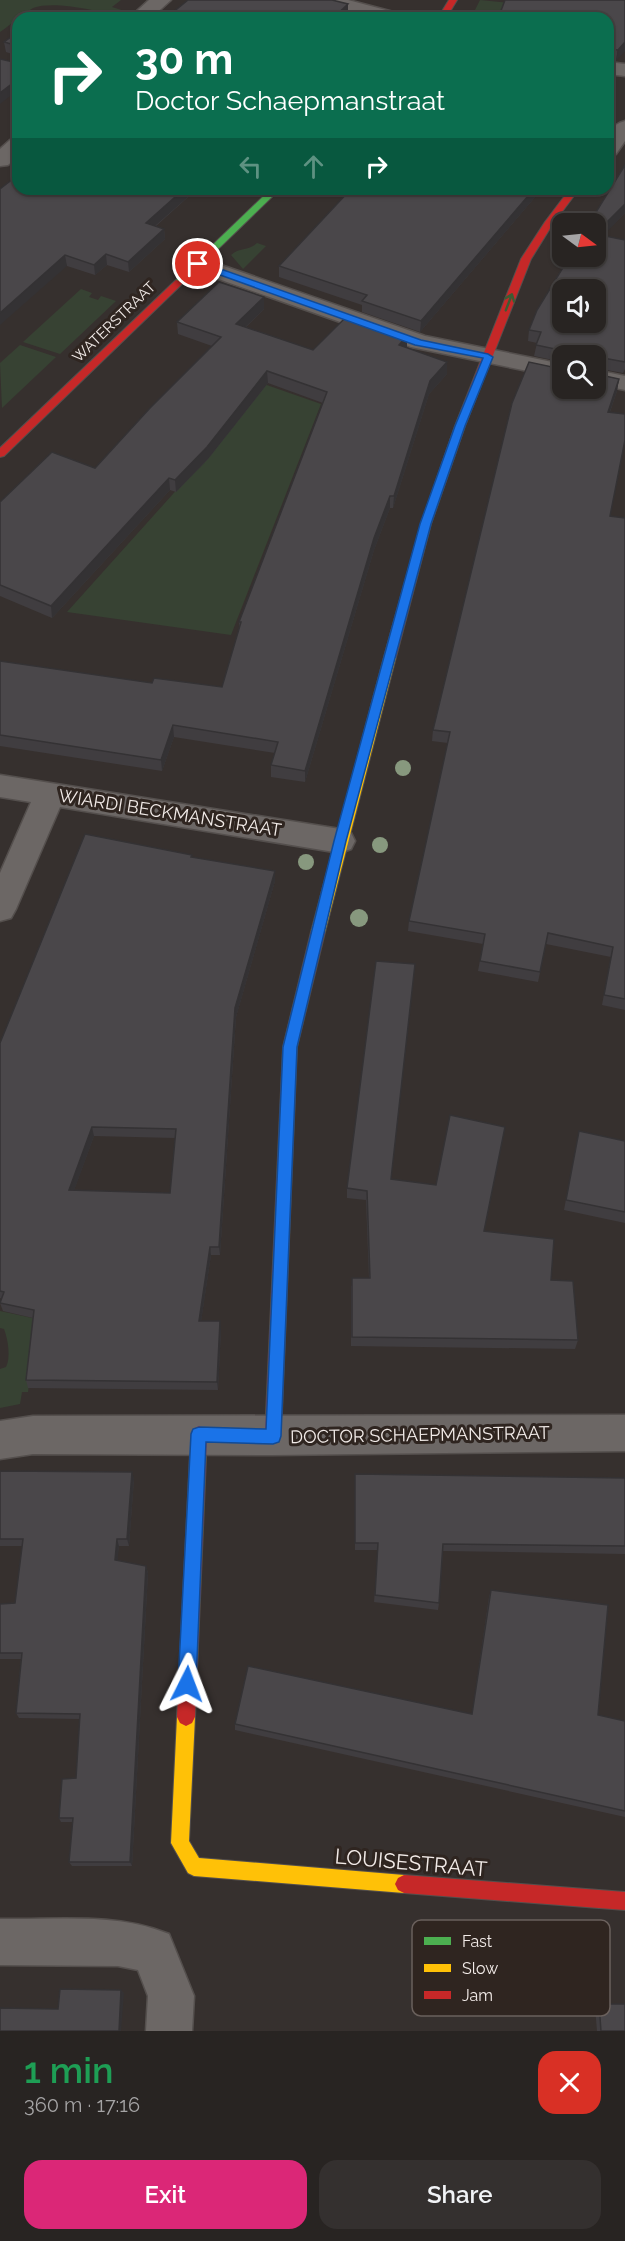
<!DOCTYPE html>
<meta charset="utf-8">
<style>
body{margin:0;font-family:Raleway,sans-serif;background:#34302f;color:#f1f3f6;height:100vh;display:flex;flex-direction:column;font-size:22px;white-space:nowrap}
*{box-sizing:border-box;margin:0}
p{font-size:20px;color:#a5a4a5}
.icon{flex:none;width:33px;height:33px;fill:none;stroke:currentColor;stroke-width:2;stroke-linecap:round;stroke-linejoin:round}
.map{position:relative;height:2031px;overflow:hidden}
.panel{display:flex;flex-direction:column;background:#282422;flex:1}
.panel>*{flex:none}
.banner{position:absolute;left:12px;top:12px;width:602px;height:183px;border-radius:18px;box-shadow:0 2px 4px #0004,0 0 0 2px #444140;background:#0b6e4f;color:#fff;overflow:hidden}
.needle{width:39px;rotate:105deg}
.tools{position:absolute;left:552px;top:213px;display:grid;gap:12px}
.tools a{display:grid;place-items:center;width:54px;height:54px;border-radius:12px;background:#282422;box-shadow:0 2px 4px #0004,0 0 0 2px #444140;font-size:30px}
.pin{position:absolute;display:grid;place-items:center;width:51px;height:51px;color:#fff;margin:-26px;border:3px solid #fff;border-radius:50%;box-shadow:0 2px 6px #0007}
.me{position:absolute;width:66px;margin:-33px;rotate:3deg;stroke-linejoin:round;filter:drop-shadow(0 0 4px #0008)}
.turn{display:flex;align-items:center;gap:21px;height:126px;padding:0 24px;font-size:27px}
.turn .icon{width:78px;height:78px;stroke-width:2.5}
.turn b{display:block;font-size:42px;line-height:51px}
.lanes{display:flex;align-items:center;height:57px;padding:0 24px;background:#0003;justify-content:center;gap:30px;direction:ltr}
.lanes .off{opacity:.35}
.round{display:grid;place-items:center;flex:none;width:63px;height:63px;border-radius:18px;background:#34302f}
.summary{display:flex;align-items:center;justify-content:space-between;height:102px;padding:0 24px}
h1{font-size:36px;font-weight:600;line-height:45px;color:#1e9e55}
.button{display:flex;gap:12px;margin-top:auto;padding:12px 24px}
.button a{flex:1;height:69px;border-radius:18px;background:#db2777;color:#fff;font-size:24px;font-weight:600;line-height:69px;text-align:center}
.button a+a{background:#34302f;color:#f1f3f6}
.map>svg:first-child{display:block}
</style>
<div class="map">
<svg width="625" height="2031" viewBox="0 0 625 2031">
<rect width="100%" height="100%" fill="#36302e"/>
<!-- green -->
<g fill="#374233">
<path d="M0,0h121l-9,7 19,6 -6,4c-24,-5 -70,-17 -92,-9 -12,7 -21,16 -33,24z"/>
<polygon points="480,0 511,3 498,18 471,18"/>
<path d="M257,243l9,3 -23,23 -12,-14c8,-8 18,-4 26,-12z"/>
<polygon points="81,289 92,293 89,297 98,300 101,296 116,301 60,354 23,342"/>
<polygon points="20,345 56,357 2,408 0,363"/>
<polygon points="261,383 321,404 231,635 67,612 234,426"/>
<path d="M0,1311l37,8 -9,73h-6l-2,12 -20,4v-39l6,-2c5,-9 2,-28 -2,-38l-4,-1z"/>
</g>
<g fill="none" stroke-linecap="round" stroke-linejoin="round">
<!-- street casing -->
<g stroke="#544f4d" stroke-width="3">
<g id="street">
<polygon points="149,0 171,0 151,18 129,18"/>
<polygon points="315,0 348,0 401,14 404,18 371,18 318,4"/>
<polygon points="608,62 625,64 625,76 608,74"/>
<path d="M625,121v20l-9,13 -8,1c0,-15 0,-30 17,-34z"/>
<polygon points="18,139 18,156 8,165 0,166 0,149 10,140"/>
<polygon points="198,257 425,336 562,364 562,378 411,347 190,269 187,264 190,259"/>
<polygon points="596,370 625,376 625,390 596,384"/>
<polygon points="0,775 340,829 351,833 355,841 351,849 340,853 60,807 16,909 11,918 0,921 0,873 31,802 0,797"/>
<polygon points="625,1415 625,1451 273,1455 33,1454 0,1459 0,1421 33,1416"/>
<path d="M0,1919c56,1 117,-7 169,15l25,62 -2,35h-46l2,-35 -10,-26 -20,-4 -118,-1z"/>
</g>
</g>
<!-- fast casing -->
<g stroke="#544f4d" stroke-width="2">
<polygon id="fast" points="271,189 280,189 182,284 176,284 176,280"/>
</g>
<!-- slow casing -->
<g stroke="#544f4d" stroke-width="2">
<g id="slow">
<polygon points="390,653 396,657 325,932 318,937 311,932 384,657"/>
<polygon points="186,1708 192,1711 195,1717 189,1841 199,1858 404,1875 410,1878 413,1884 410,1890 404,1893 194,1876 188,1873 171,1843 177,1717 180,1711"/>
</g>
</g>
<!-- jam casing -->
<g stroke="#544f4d" stroke-width="2">
<g id="jam">
<polygon points="449,0 457,0 446,18 438,18"/>
<polygon points="570,189 579,189 552,225 531,259 465,426 431,524 396,657 394,660 386,660 384,657 421,524 455,426 521,259 545,222"/>
<polygon points="176,280 184,282 4,456 0,457 0,448"/>
<polygon points="318,927 325,932 297,1047 281,1436 279,1441 273,1444 267,1441 265,1436 283,1047 311,932"/>
<polygon points="199,1426 205,1429 207,1434 195,1717 192,1723 186,1726 180,1723 177,1717 191,1434 193,1429"/>
<polygon points="404,1875 625,1892 625,1910 404,1893 398,1890 395,1884 398,1878"/>
</g>
</g>
<!-- street -->
<use href="#street" fill="#6c6765" fill-rule="evenodd"/>
<!-- fast -->
<use href="#fast" fill="#4caf50" fill-rule="evenodd"/>
<!-- slow -->
<use href="#slow" fill="#ffc107" fill-rule="evenodd"/>
<!-- jam -->
<use href="#jam" fill="#c62828" fill-rule="evenodd"/>
</g>
<!-- trees -->
<g fill="#87987e">
<circle cx="403" cy="768" r="8"/>
<circle cx="380" cy="845" r="8"/>
<circle cx="306" cy="862" r="8"/>
<circle cx="359" cy="918" r="9"/>
</g>
<!-- wall -->
<g fill="#403d40" fill-rule="evenodd">
<polygon points="625,0 616,61 608,60 608,18 499,18 499,16"/>
<polygon points="18,32 18,56 6,52 4,42"/>
<polygon points="625,165 625,213 603,235 625,240 625,369 623,373 596,368 596,374 619,379 617,391 610,412 610,516 625,518 625,1010 602,1005 611,957 546,944 538,982 478,971 483,944 408,931 409,921 448,743 432,741 433,730 562,369 596,356 562,356 562,362 534,356 537,343 528,341 529,330 600,235 596,231 596,224 592,224 593,217"/>
<polygon points="18,175 197,189 156,226 164,229 165,239 129,272 107,265 95,275 67,266"/>
<polygon points="351,189 542,189 420,332 362,312 362,305 279,277 279,266"/>
<polygon points="264,297 264,309 246,327 313,350 407,348 447,362 447,374 429,394 393,508 390,508 374,550 305,782 271,777 271,765 275,753 174,737 162,771 0,746 0,661 152,683 222,687 239,629 239,622 323,403 268,383 208,459 176,492 170,490 52,618 0,596 0,502 95,468 212,346 178,334 177,322"/>
<path d="M192,855v3l83,13v10l-39,136 -16,238h-9l-10,66 20,8 -3,61 -190,-2 -2,-8 7,-62 -30,-7 -3,-8 2,-4 -2,-1v-255zM94,1136l81,2 -5,55 -96,-3z"/>
<polygon points="579,1131 625,1141 625,1223 564,1210"/>
<polygon points="392,1179 485,1231 551,1280 578,1340 575,1349 351,1346 351,1286 369,1278 366,1200 347,1198 347,1188"/>
<polygon points="0,1471 134,1479 129,1546 119,1546 117,1560 146,1566 148,1573 132,1866 72,1866 69,1862 73,1822 61,1822 59,1818 76,1778 80,1719 19,1718 16,1713 21,1659 0,1659 0,1604 15,1603 22,1546 0,1546"/>
<polygon points="355,1474 625,1478 625,1554 443,1551 439,1603 438,1610 374,1602 378,1550 355,1550"/>
<polygon points="491,1590 598,1715 625,1721 625,1817 235,1730 235,1724 472,1714 489,1597"/>
<polygon points="599,2004 625,2031 597,2031 595,2007"/>
</g>
<!-- shaded-wall -->
<g fill="#343234">
<polygon points="348,4 348,14 344,18 333,18"/>
<polygon points="625,42 625,51 616,61 618,50"/>
<polygon points="18,79 18,90 0,104 0,93"/>
<polygon points="184,189 197,189 147,233 146,223"/>
<polygon points="534,189 542,189 420,332 421,321"/>
<polygon points="625,204 625,213 602,237 604,225"/>
<polygon points="164,229 165,239 129,272 128,262"/>
<polygon points="106,254 107,265 95,275 94,265"/>
<polygon points="65,255 67,266 0,325 0,313"/>
<polygon points="264,297 264,309 236,336 236,324"/>
<polygon points="407,336 407,348 399,345"/>
<polygon points="447,362 447,374 429,394 393,508 394,496 430,381"/>
<polygon points="267,371 268,383 208,459 176,492 175,480"/>
<polygon points="619,379 617,391 606,423 608,412"/>
<polygon points="169,478 170,490 52,618 51,606"/>
<polygon points="390,496 390,508 374,550 305,782 305,771 374,538"/>
<polygon points="173,725 174,737 162,771 161,760"/>
<polygon points="275,871 275,881 236,1017 220,1255 219,1247 235,1008"/>
<polygon points="92,1127 94,1136 71,1199 69,1190"/>
<polygon points="210,1247 211,1255 200,1329 199,1321"/>
<polygon points="220,1321 221,1329 218,1390 217,1382"/>
<polygon points="132,1472 134,1479 129,1546 127,1539"/>
<polygon points="117,1539 119,1546 117,1566 115,1560"/>
<polygon points="146,1566 148,1573 132,1866 130,1862"/>
<polygon points="121,1990 124,1993 121,2031 119,2031"/>
</g>
<!-- building -->
<g fill="#4a474a" stroke="#343234" stroke-width="1.5" fill-rule="evenodd">
<polygon points="188,0 332,0 348,4 333,18 166,18"/>
<polygon points="505,0 625,0 625,42 618,50 608,49 608,58 608,18 506,18 499,16"/>
<polygon points="43,13 63,18 36,18"/>
<polygon points="18,32 18,46 4,42"/>
<polygon points="0,59 18,63 18,79 0,93"/>
<polygon points="625,165 625,204 604,225 593,217"/>
<polygon points="18,175 18,189 184,189 146,223 164,229 128,262 106,254 94,265 65,255 0,313 0,189"/>
<polygon points="351,189 534,189 421,321 362,301 367,295 279,266"/>
<path d="M596,234l29,6v122l-27,-5 -2,2v-3h-31v-5l-29,-6 5,-13 -12,-2 8,-20 33,-54h26zM562,290h34v32h-34z"/>
<polygon points="219,282 264,297 236,324 313,350 348,315 407,336 399,345 447,362 430,381 394,496 390,496 374,538 305,771 271,765 278,742 173,725 161,760 0,735 0,661 152,683 154,678 222,687 241,622 239,622 327,392 267,371 207,447 175,480 169,478 51,606 0,585 0,502 52,452 95,468 150,408 221,337 177,322"/>
<polygon points="596,361 596,374 619,379 608,412 625,414 625,440 610,516 625,518 625,999 604,995 613,947 548,933 540,972 480,961 485,934 409,921 450,732 433,730 512,403 529,362 562,369 562,388 596,388"/>
<path d="M85,834l107,21 -1,2 84,14 -40,137 -16,239h-9l-11,74h21l-3,61 -191,-2 8,-70 -34,-7 4,-11 -4,-1v-248zM92,1127l84,2 -6,64 -101,-3z"/>
<polygon points="376,961 415,964 391,1179 436,1185 450,1115 505,1127 484,1231 554,1239 551,1280 573,1281 578,1340 352,1337 352,1278 370,1278 367,1191 347,1188"/>
<polygon points="579,1131 625,1141 625,1212 566,1200"/>
<polygon points="0,1471 132,1472 127,1539 117,1539 115,1560 146,1566 130,1862 69,1862 73,1818 59,1818 62,1779 76,1778 80,1714 16,1713 22,1653 0,1653 0,1604 15,1603 23,1539 0,1539"/>
<polygon points="355,1474 625,1478 625,1546 443,1544 439,1603 375,1595 378,1543 355,1543"/>
<polygon points="491,1590 608,1605 598,1715 625,1721 625,1811 235,1724 248,1666 472,1714"/>
<polygon points="60,1989 121,1990 119,2031 0,2031 0,2008 58,2009"/>
<polygon points="599,2004 625,2004 625,2031 601,2031"/>
</g>
<!-- one-way arrows -->
<defs><path id="oneway-shaft" d="M-6 0H5M1.5-3L5.5 0L1.5 3" fill="none" stroke-width="1.6" stroke-linecap="round" stroke-linejoin="round" transform="scale(1.5)"/></defs>
<use stroke="#3b5c33" href="#oneway-shaft" transform="translate(509 302) rotate(-69)"/>
<!-- route -->
<polygon fill="#1a73e8" stroke="#114b97" stroke-width="1.5" points="195,262 201,262 421,340 488,354 493,357 465,426 431,524 346,841 297,1047 281,1436 279,1442 273,1444 206,1442 196,1684 193,1690 187,1693 181,1690 178,1684 191,1434 193,1429 199,1427 266,1429 283,1047 334,841 420,524 455,426 483,358 415,345 195,266"/>
<g text-anchor="middle" stroke-width="6" stroke-linejoin="round" paint-order="stroke">
<!-- far-street labels -->
<g font-size="15" fill="#f2ebe8" stroke="#2f2520">
<text transform="translate(114 322) rotate(-44)" y="5">WATERSTRAAT</text>
</g>
<!-- street labels -->
<g font-size="18" fill="#f2ebe8" stroke="#2f2520">
<text transform="translate(170 813) rotate(9)" y="6">WIARDI BECKMANSTRAAT</text>
<text transform="translate(420 1435) rotate(-1)" y="6">DOCTOR SCHAEPMANSTRAAT</text>
</g>
<!-- near-street labels -->
<g font-size="21" fill="#f2ebe8" stroke="#2f2520">
<text transform="translate(411 1863) rotate(5)" y="7">LOUISESTRAAT</text>
</g>
</g>
<!-- legend -->
<rect x="412" y="1920" width="198" height="96" rx="9" fill="#2f2520" stroke="#6a605c" stroke-width="1.5"/>
<rect x="424" y="1937" width="27" height="8" fill="#4caf50"/>
<rect x="424" y="1964" width="27" height="8" fill="#ffc107"/>
<rect x="424" y="1991" width="27" height="8" fill="#c62828"/>
<g font-size="16" fill="#f2ebe8">
<text x="462" y="1947">Fast</text>
<text x="462" y="1974">Slow</text>
<text x="462" y="2001">Jam</text>
</g>
</svg>
<div class="tools">
<a><svg class="needle" viewBox="-14 -14 28 28"><path d="M0-13l5 13h-10z" fill="#e53935"/><path d="M0 13l5-13h-10z" fill="#a5a4a5"/></svg></a>
<a><svg class="icon" aria-label="sound" viewBox="0 0 24 24"><path d="M4 9h4l5-4v14l-5-4H4zM17 9q2 3 0 6"/></svg></a>
<a><svg class="icon" aria-label="search" viewBox="0 0 24 24"><circle cx="10" cy="10" r="6"/><path d="M15 15l6 6"/></svg></a>
</div>
<div class="pin" style="left:198px;top:264px;background:#d93025"><svg class="icon" aria-label="arrive" viewBox="0 0 24 24"><path d="M6 21V4h12l-3 4 3 4H6"/></svg></div>
<svg class="me" style="left:187px;top:1684px" viewBox="-20 -20 40 40"><path d="M0-17L14 15 0 8-14 15z" fill="#1a73e8" stroke="#fff" stroke-width="4"/></svg>
<div class="banner">
<div class="turn"><svg class="icon" aria-label="right" viewBox="0 0 24 24"><path d="M7 20v-9h11M14 6l5 5-5 5"/></svg><div><b>30 m</b>Doctor Schaepmanstraat</div></div>
<div class="lanes"><svg class="icon off" aria-label="left" viewBox="0 0 24 24"><path d="M17 20v-9H6M10 6l-5 5 5 5"/></svg><svg class="icon off" aria-label="ahead" viewBox="0 0 24 24"><path d="M12 20V5M6 11l6-6 6 6"/></svg><svg class="icon" aria-label="right" viewBox="0 0 24 24"><path d="M7 20v-9h11M14 6l5 5-5 5"/></svg></div>
</div>
</div>
<section class="panel">
<div class="summary"><div><h1>1 min</h1><p>360 m · 17:16</p></div><a class="round" style="background:#d93025;color:#fff"><svg class="icon" aria-label="close" viewBox="0 0 24 24"><path d="M6 6l12 12M18 6L6 18"/></svg></a></div>
<div class="button"><a>Exit</a><a>Share</a></div>
</section>
